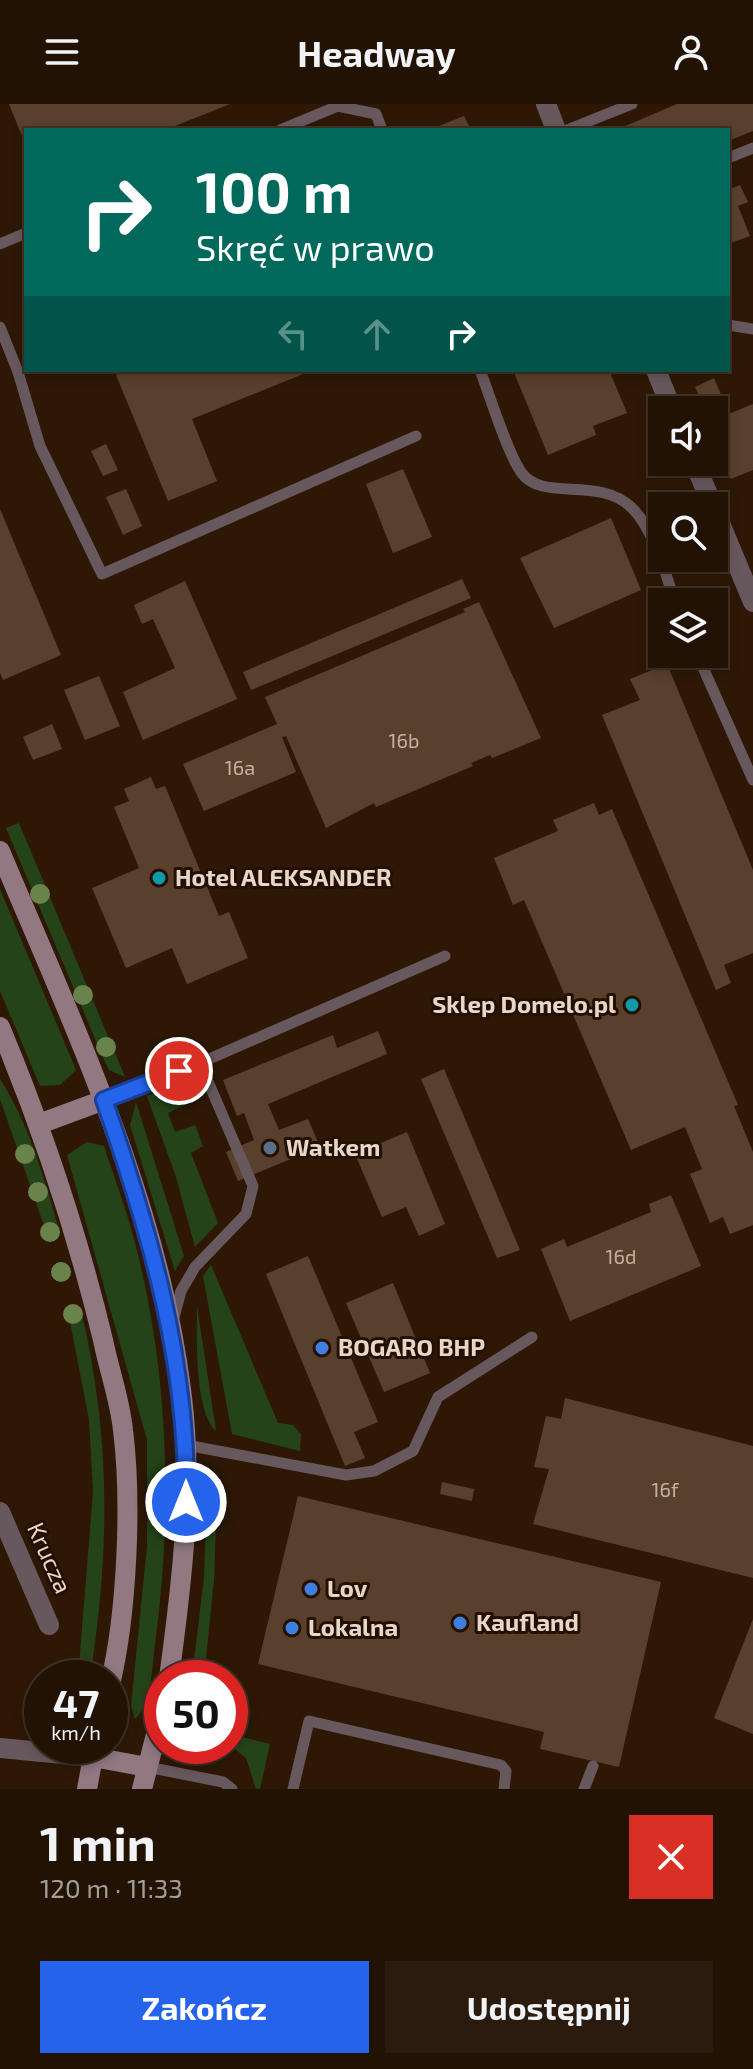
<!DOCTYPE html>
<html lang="pl">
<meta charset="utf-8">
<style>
body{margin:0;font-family:"Exo 2",sans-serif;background:#2a1b0e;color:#f1f3f6;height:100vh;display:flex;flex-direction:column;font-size:30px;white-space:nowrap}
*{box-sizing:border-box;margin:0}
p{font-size:26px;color:#a29e9a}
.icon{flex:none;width:44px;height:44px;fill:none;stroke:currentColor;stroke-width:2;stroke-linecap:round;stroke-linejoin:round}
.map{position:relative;height:1685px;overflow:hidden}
.sheet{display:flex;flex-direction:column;background:#221204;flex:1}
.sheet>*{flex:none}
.hud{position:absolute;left:24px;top:24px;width:706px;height:244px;border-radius:0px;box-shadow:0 4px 12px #0003,0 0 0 2px #3f3226;background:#00695c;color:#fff;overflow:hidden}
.controls{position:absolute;left:648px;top:292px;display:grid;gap:16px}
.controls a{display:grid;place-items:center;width:80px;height:80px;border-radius:0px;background:#221204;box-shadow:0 4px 12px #0003,0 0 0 2px #3f3226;font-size:40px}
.speed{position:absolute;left:24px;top:1556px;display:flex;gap:16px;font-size:40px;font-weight:700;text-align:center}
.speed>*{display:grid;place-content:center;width:104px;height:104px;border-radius:50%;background:#221204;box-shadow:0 4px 12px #0003,0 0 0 2px #3f3226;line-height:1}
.speed small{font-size:20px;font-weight:400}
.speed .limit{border:12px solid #d22;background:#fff;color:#111}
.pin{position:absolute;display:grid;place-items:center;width:68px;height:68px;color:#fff;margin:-34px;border:4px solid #fff;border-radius:50%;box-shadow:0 2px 8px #0007}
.me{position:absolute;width:88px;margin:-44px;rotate:0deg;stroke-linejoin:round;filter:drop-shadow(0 0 6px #0008)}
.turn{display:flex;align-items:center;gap:28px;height:168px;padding:0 40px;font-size:36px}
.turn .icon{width:104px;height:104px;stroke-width:2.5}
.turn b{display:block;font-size:56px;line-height:68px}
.lanes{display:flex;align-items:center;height:76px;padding:0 40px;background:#0003;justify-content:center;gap:40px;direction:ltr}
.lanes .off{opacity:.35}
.round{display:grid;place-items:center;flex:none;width:84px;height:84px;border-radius:0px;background:#2a1b0e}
.head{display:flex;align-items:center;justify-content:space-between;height:136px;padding:0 40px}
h1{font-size:48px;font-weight:700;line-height:60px}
.button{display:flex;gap:16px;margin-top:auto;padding:16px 40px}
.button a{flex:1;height:92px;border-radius:0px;background:#2563eb;color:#fff;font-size:32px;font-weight:700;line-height:92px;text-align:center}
.button a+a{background:#2a1b0e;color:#f1f3f6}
header{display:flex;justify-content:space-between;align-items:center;height:104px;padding:0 40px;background:#221204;font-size:36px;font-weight:700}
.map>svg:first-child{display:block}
</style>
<header><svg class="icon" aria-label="menu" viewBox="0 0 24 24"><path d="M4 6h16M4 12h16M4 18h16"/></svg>Headway<svg class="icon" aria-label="person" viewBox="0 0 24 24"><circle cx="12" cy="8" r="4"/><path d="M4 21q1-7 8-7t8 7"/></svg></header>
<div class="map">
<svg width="753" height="1685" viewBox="0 0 753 1685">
<rect width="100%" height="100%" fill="#2e1805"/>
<!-- green -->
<g fill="#254318">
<polygon points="19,719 125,973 109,966 104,956 6,724"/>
<polygon points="0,785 76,966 60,981 40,982 0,887"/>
<path d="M0,975c29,45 44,99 59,150l-10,11 -49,-141z"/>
<polygon points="160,987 178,991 186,1000 168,1009 175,1028 195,1021 203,1042 191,1049 218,1119 195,1143 176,1073 147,992"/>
<polygon points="136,998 184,1152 175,1167 130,1021"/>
<path d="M87,1038l17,4c10,31 22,62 30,93 35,132 39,271 21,405 -3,21 -3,61 -20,75l-4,-13 16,-160v-106l-80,-285z"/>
<polygon points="211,1161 278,1319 293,1321 301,1330 300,1347 232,1330 203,1172"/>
<path d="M67,1202l14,4c30,127 29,240 9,368h-12l15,-186 -4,-72z"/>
<path d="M197,1202l19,125c-22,-21 -19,-94 -19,-125z"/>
<polygon points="218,1368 214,1476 204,1574 192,1574 204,1473 207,1393"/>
<polygon points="230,1630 270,1640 260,1685 256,1685 246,1654 230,1641"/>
</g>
<!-- building -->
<g fill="#59402c">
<polygon points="9,0 230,0 165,26 26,26 26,42"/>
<polygon points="677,0 753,0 753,27 728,37 728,26 616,26"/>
<polygon points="464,12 471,26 429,26"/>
<polygon points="740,81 748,98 738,102 750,132 728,140 728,86"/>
<polygon points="129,266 313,266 192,315 217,377 168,397 116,271"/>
<polygon points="513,266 609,266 627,309 593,322 596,331 548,351"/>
<polygon points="714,274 722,293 703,301 695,283"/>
<polygon points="753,300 753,366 731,375 714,335 714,316"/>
<polygon points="106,340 118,366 103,372 91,347"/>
<polygon points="403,365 432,433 393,449 366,380"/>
<polygon points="126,385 142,422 123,431 106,393"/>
<polygon points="0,405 61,551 3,576 0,569"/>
<polygon points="611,414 641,486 554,524 520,454"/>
<polygon points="462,475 471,494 251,586 243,568"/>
<polygon points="185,477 237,595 143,636 123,588 175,564 153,515 142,520 134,501"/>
<polygon points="479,498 541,634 492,654 490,651 471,659 473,662 376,703 374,699 326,724 286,632 282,633 296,668 204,707 183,660 277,620 265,593 465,508 463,505"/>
<polygon points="667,560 753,766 753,849 724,861 731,879 716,886 602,611 640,596 630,575"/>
<polygon points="99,572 120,622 85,636 64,586"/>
<polygon points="52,620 62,645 33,656 23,633"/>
<polygon points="151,673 156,685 165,682 219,812 229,808 248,854 187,880 172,844 126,864 92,784 139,764 114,703 129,697 124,685"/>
<polygon points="594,699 599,711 612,705 738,1001 734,1002 753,1048 753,1121 730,1130 723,1113 710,1119 690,1070 702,1065 685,1023 631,1046 524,796 513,801 494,754 558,727 553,716"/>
<polygon points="378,927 387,950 268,1000 279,1026 308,1015 320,1043 238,1077 226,1048 254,1036 244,1009 237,1012 223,976 333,931 337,944"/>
<polygon points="444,965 520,1146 497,1154 421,975"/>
<polygon points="407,1028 445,1120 419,1132 406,1103 382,1113 355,1050"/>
<polygon points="671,1091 701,1162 570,1217 541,1145 564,1135 567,1143 651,1108 649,1100"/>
<polygon points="308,1152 378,1318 354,1328 365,1354 345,1362 266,1170"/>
<polygon points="393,1179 430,1269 384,1288 346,1199"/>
<polygon points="565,1294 753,1342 753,1474 533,1420 549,1365 534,1363 546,1312 561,1315"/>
<polygon points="442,1378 474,1385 472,1397 440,1390"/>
<polygon points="298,1392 661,1478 619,1663 540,1645 544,1628 258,1560"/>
<polygon points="753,1515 753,1630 714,1614"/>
</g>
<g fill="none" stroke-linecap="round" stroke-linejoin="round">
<!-- service -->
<g stroke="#67585d" stroke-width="11">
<polyline points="280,26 338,2 376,10 382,26"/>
<polyline points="567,26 632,0"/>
<polyline points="728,54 753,44"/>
<polyline points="0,140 26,129"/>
<polyline points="728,221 753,225"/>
<polyline points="0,223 18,268 40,342 102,470 416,332"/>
<path d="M480,266c10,26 27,82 41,102 21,31 78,3 111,36 21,20 34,67 43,94"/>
<polyline points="697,550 753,676"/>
<polyline points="104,996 200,959 445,852"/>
<polyline points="173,1217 181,1187 195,1163 246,1110 253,1082 200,959"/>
<polyline points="186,1341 346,1371 374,1367 413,1347 438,1293 532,1233"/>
<polyline points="147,1663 223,1678 232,1685"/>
<polyline points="293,1685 309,1617 501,1661 506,1667 504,1685"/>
<polyline points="584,1685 593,1662"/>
</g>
<!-- minor -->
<g stroke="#67585d" stroke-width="20">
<polyline points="546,0 556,26"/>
<polyline points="656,266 672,306"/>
<polyline points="694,358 713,402"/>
<polyline points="714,405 753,498"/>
<polyline points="0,1408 49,1521"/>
<polyline points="0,1644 93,1653"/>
</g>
<!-- secondary -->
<g stroke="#917881" stroke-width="20">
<path d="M0,747c73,174 157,349 181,538 13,96 1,193 -12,289"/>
<path d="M0,923c43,103 77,205 103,313 6,30 17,60 20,90 9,73 4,183 -13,255"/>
<polyline points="39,1020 104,996"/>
<polyline points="93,1653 147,1663"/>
<polyline points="87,1685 95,1642"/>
<polyline points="142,1685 162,1607"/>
</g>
</g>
<!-- trees -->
<g fill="#6a834a">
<circle cx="40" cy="790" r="10"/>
<circle cx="83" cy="891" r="10"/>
<circle cx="106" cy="943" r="10"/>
<circle cx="25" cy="1050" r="10"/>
<circle cx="38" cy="1088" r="10"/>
<circle cx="50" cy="1128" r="10"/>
<circle cx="61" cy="1168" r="10"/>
<circle cx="73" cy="1210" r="10"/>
</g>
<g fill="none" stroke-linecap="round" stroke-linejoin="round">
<!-- route casing -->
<g stroke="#184099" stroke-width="20">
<path id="route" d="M179,967l-75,29c46,132 84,262 82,402"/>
</g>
<!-- route -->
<use href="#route" stroke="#2563eb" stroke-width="14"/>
</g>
<!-- markers -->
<g fill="#0f9aa8" stroke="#240f00" stroke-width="3">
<circle cx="159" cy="774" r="8"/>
<circle cx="632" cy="901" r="8"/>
</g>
<circle fill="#5c6f8a" stroke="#240f00" stroke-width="3" cx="270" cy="1044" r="8"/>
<g fill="#3f7fe0" stroke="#240f00" stroke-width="3">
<circle cx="322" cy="1244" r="8"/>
<circle cx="311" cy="1485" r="8"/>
<circle cx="460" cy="1519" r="8"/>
<circle cx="292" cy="1524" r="8"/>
</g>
<g text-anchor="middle" stroke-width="6" stroke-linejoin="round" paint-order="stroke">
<!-- number labels -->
<g font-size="20" fill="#c4b1a3">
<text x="404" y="644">16b</text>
<text x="240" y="671">16a</text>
<text x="621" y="1160">16d</text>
<text x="665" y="1393">16f</text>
</g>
<!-- poi labels -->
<g font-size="24" font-weight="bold" fill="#e7d7cb" stroke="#240f00" text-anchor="start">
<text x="175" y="782">Hotel ALEKSANDER</text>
<text x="616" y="909" text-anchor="end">Sklep Domelo.pl</text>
<text x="286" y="1052">Watkem</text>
<text x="338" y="1252">BOGARO BHP</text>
<text x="327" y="1493">Lov</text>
<text x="476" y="1527">Kaufland</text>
<text x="308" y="1532">Lokalna</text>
</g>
<!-- street labels -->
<g font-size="24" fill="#e7d7cb" stroke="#240f00">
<text transform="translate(49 1454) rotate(66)" y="8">Krucza</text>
</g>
</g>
</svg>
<div class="controls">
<a><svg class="icon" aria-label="sound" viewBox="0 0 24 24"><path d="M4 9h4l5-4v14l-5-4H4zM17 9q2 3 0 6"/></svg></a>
<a><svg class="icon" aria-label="search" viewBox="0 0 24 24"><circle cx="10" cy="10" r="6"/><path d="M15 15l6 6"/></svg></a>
<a><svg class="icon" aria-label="layers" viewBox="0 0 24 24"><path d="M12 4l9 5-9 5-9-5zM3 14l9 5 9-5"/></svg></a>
</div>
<div class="speed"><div>47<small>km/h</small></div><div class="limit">50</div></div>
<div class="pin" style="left:179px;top:967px;background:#d93025"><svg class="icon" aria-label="arrive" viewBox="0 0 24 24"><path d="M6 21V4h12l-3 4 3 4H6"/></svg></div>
<svg class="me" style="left:186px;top:1398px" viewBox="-20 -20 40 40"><circle r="17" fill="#2563eb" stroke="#fff" stroke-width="3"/><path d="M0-11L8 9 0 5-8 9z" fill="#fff"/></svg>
<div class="hud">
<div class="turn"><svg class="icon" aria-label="right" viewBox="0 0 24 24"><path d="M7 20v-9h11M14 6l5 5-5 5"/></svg><div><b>100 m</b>Skręć w prawo</div></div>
<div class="lanes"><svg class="icon off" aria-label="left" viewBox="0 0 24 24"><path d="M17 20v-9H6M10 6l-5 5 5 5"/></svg><svg class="icon off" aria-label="ahead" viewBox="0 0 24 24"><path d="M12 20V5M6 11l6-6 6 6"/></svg><svg class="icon" aria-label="right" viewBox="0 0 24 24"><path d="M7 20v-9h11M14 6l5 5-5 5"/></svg></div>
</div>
</div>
<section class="sheet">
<div class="head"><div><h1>1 min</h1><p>120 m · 11:33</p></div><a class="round" style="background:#d93025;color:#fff"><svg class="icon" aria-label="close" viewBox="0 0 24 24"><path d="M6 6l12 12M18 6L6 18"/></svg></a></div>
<div class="button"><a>Zakończ</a><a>Udostępnij</a></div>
</section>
